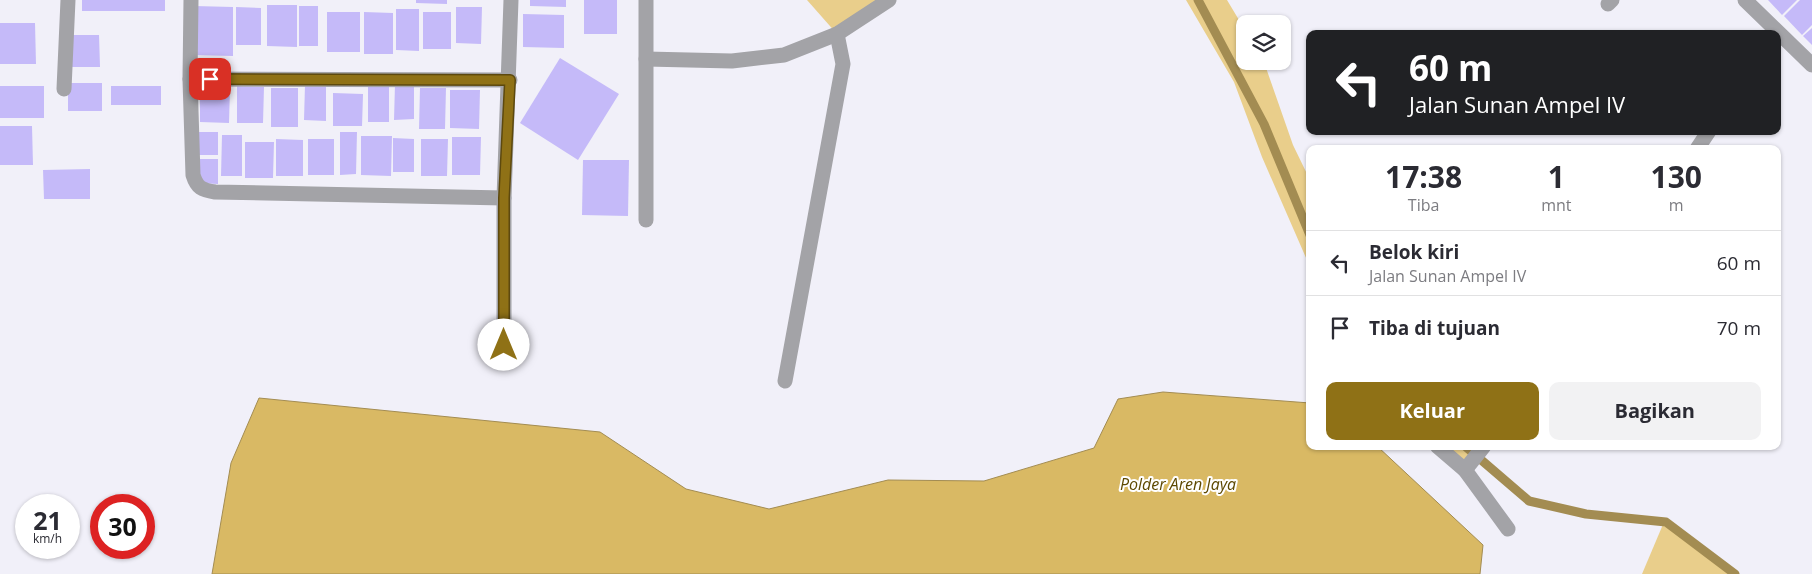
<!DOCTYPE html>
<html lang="id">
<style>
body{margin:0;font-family:"Open Sans",sans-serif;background:#f2f2f3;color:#2b2b33;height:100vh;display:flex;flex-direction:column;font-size:19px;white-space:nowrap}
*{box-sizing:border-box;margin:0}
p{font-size:16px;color:#7c7c81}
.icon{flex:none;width:28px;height:28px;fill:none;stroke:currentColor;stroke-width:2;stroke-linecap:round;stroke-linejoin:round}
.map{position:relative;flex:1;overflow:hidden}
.panel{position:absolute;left:1306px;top:145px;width:475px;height:305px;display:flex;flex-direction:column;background:#fff;border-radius:10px;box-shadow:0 1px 4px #0004}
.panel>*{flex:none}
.hud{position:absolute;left:1306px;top:30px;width:475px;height:105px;border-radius:10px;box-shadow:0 1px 4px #0004;background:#202124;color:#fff;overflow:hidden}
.fabs{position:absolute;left:1236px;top:15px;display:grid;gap:10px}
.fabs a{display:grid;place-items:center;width:55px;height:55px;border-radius:10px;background:#fff;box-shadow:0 1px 4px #0004;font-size:25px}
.speed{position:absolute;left:15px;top:494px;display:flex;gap:10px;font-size:25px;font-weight:700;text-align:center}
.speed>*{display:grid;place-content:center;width:65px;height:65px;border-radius:50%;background:#fff;box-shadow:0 1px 4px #0004;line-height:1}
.speed small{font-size:12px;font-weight:400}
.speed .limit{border:8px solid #d22;background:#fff;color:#111}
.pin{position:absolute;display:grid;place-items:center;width:42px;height:42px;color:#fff;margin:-21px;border-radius:10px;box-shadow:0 2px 8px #0006}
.me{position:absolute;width:55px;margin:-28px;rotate:0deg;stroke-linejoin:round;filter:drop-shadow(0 0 4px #0008)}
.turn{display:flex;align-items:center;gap:18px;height:105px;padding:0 20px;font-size:22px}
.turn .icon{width:65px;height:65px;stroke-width:2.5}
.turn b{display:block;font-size:35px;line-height:42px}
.eta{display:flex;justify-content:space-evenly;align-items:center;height:85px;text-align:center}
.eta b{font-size:30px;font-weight:700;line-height:35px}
.primary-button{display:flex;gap:10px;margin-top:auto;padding:10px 20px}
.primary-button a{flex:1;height:58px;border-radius:10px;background:#8f7116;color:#fff;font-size:20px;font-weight:700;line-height:58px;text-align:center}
.primary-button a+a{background:#f2f2f3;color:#2b2b33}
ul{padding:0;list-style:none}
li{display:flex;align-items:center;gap:15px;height:65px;padding:0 20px;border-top:1px solid #e1e1e2}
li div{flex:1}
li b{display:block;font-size:19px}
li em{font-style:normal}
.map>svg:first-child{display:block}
</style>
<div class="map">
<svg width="1812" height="574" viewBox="0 0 1812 574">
<rect width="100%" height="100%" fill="#f1f0f9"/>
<!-- green -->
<g fill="#e9ce8b">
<polygon points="807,0 889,0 837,34"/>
<polygon points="1186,0 1227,0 1245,30 1245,61 1264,62 1293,145 1310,180 1310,267 1262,157 1234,82"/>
<polygon points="1437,446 1484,446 1465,470"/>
<polygon points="1664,522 1735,574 1642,574"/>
</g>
<!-- water -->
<polygon fill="#d9b964" stroke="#a38c52" points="1163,392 1310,403 1310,446 1377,446 1483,545 1480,574 212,574 231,463 259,398 600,432 686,489 769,509 888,480 984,481 1094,448 1118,399"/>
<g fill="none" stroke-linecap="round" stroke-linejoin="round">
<!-- stream -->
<g stroke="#a38c52" stroke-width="9">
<polyline points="1198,0 1264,124 1310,235"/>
<polyline points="1465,446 1529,501 1586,514 1666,522 1735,574"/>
</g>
</g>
<!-- building -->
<g fill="#c5baf9">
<rect x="82" y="0" width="83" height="11"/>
<polygon points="416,0 447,0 447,4 416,3"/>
<polygon points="530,0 566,0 566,7 530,6"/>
<rect x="584" y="0" width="33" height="34"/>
<polygon points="1768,0 1797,0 1782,15"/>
<polygon points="1800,0 1812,0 1812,25 1802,35 1784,16"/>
<polygon points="267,5 297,5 297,47 267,46"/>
<polygon points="194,6 233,7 233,56 193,55"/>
<rect x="299" y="6" width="19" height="40"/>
<polygon points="236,7 261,8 261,45 236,45"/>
<polygon points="456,7 482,7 481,44 456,43"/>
<polygon points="396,9 419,9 419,51 396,50"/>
<rect x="327" y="12" width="33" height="40"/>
<polygon points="364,12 393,13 393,54 364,54"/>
<rect x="423" y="12" width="28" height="37"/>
<polygon points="523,14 564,15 564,48 523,47"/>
<polygon points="0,23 35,23 36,64 0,64"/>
<polygon points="1812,28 1812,45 1803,36"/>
<polygon points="67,35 99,35 100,67 68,67"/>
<polygon points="560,58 619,94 578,160 520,123"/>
<rect x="68" y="83" width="34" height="28"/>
<polygon points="395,84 414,84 414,119 394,120"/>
<polygon points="305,85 326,85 326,121 304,120"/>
<rect x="0" y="86" width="44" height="32"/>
<rect x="111" y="86" width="50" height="19"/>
<polygon points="237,86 264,87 263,123 237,123"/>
<rect x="368" y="86" width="21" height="36"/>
<polygon points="200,88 230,88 229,123 200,122"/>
<rect x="271" y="88" width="27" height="39"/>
<polygon points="420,88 446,88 445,129 419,129"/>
<polygon points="450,90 480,90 479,129 450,128"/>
<polygon points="333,93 363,94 362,126 333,126"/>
<polygon points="0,126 32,126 33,165 0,165"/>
<rect x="195" y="132" width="23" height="23"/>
<polygon points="340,132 357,132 356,174 340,175"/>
<polygon points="222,135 242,135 242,176 221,176"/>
<polygon points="361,136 392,136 391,176 361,175"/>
<polygon points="452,137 481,137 480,175 452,175"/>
<polygon points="393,138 414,139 414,172 393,172"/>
<polygon points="276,139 303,140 303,176 276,176"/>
<rect x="308" y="139" width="26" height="36"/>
<polygon points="421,139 448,139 447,176 421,176"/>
<polygon points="245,142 274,142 273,178 245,178"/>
<polygon points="198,159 218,159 218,184 197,183"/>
<polygon points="583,160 629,160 628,216 582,215"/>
<polygon points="90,169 90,199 44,199 43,170"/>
</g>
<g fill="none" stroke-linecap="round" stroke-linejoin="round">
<!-- lane -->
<g stroke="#a3a3a7" stroke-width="15">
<polyline points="1608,4 1612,0"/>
<polyline points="646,59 732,61 784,55 837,34 889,0"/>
<polyline points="1697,149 1709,131"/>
<polyline points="785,381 843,64 837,34"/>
<polyline points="1437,446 1465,470 1508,529"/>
<polyline points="1465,470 1484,446"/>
</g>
<!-- street -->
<g stroke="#a3a3a7" stroke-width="15">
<path d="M191,0l-1,79 3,96c4,13 9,15 22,17l289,6"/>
<polyline points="1745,0 1812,65"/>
<polyline points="190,79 510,80"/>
<polyline points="64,89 68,0"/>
<polyline points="646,220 646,0"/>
<polyline points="504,345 504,198 511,0"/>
</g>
</g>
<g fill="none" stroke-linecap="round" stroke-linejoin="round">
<!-- route casing -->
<g stroke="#5d490e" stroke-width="12">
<polyline id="route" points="210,79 510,80 504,198 504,345"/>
</g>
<!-- route -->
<use href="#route" stroke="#8f7116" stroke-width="9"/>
</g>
<g text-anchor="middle" stroke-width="4" stroke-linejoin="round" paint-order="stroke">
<!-- water labels -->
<g font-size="16" font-style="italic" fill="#5d4800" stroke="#fff">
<text x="1178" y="490">Polder Aren Jaya</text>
</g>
</g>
</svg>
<div class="fabs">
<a><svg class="icon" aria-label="layers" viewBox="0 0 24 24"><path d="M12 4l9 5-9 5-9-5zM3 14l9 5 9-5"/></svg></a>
</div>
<div class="speed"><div>21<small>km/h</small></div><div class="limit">30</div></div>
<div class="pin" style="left:210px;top:79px;background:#d93025"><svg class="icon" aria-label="arrive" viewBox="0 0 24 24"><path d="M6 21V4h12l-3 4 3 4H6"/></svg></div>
<svg class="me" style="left:504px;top:345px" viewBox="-20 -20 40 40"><circle r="19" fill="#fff"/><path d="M0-13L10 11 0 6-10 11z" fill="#8f7116"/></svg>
<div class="hud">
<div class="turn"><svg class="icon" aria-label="left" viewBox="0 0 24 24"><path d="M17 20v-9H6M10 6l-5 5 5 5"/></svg><div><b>60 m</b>Jalan Sunan Ampel IV</div></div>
</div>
<section class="panel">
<div class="eta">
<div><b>17:38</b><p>Tiba</p></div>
<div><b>1</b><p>mnt</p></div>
<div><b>130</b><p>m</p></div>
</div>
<ul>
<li><svg class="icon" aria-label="left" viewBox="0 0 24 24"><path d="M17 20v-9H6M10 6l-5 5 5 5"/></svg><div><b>Belok kiri</b><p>Jalan Sunan Ampel IV</p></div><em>60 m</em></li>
<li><svg class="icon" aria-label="arrive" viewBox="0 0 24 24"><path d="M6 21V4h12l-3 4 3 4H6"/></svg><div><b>Tiba di tujuan</b></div><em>70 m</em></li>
</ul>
<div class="primary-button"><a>Keluar</a><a>Bagikan</a></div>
</section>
</div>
